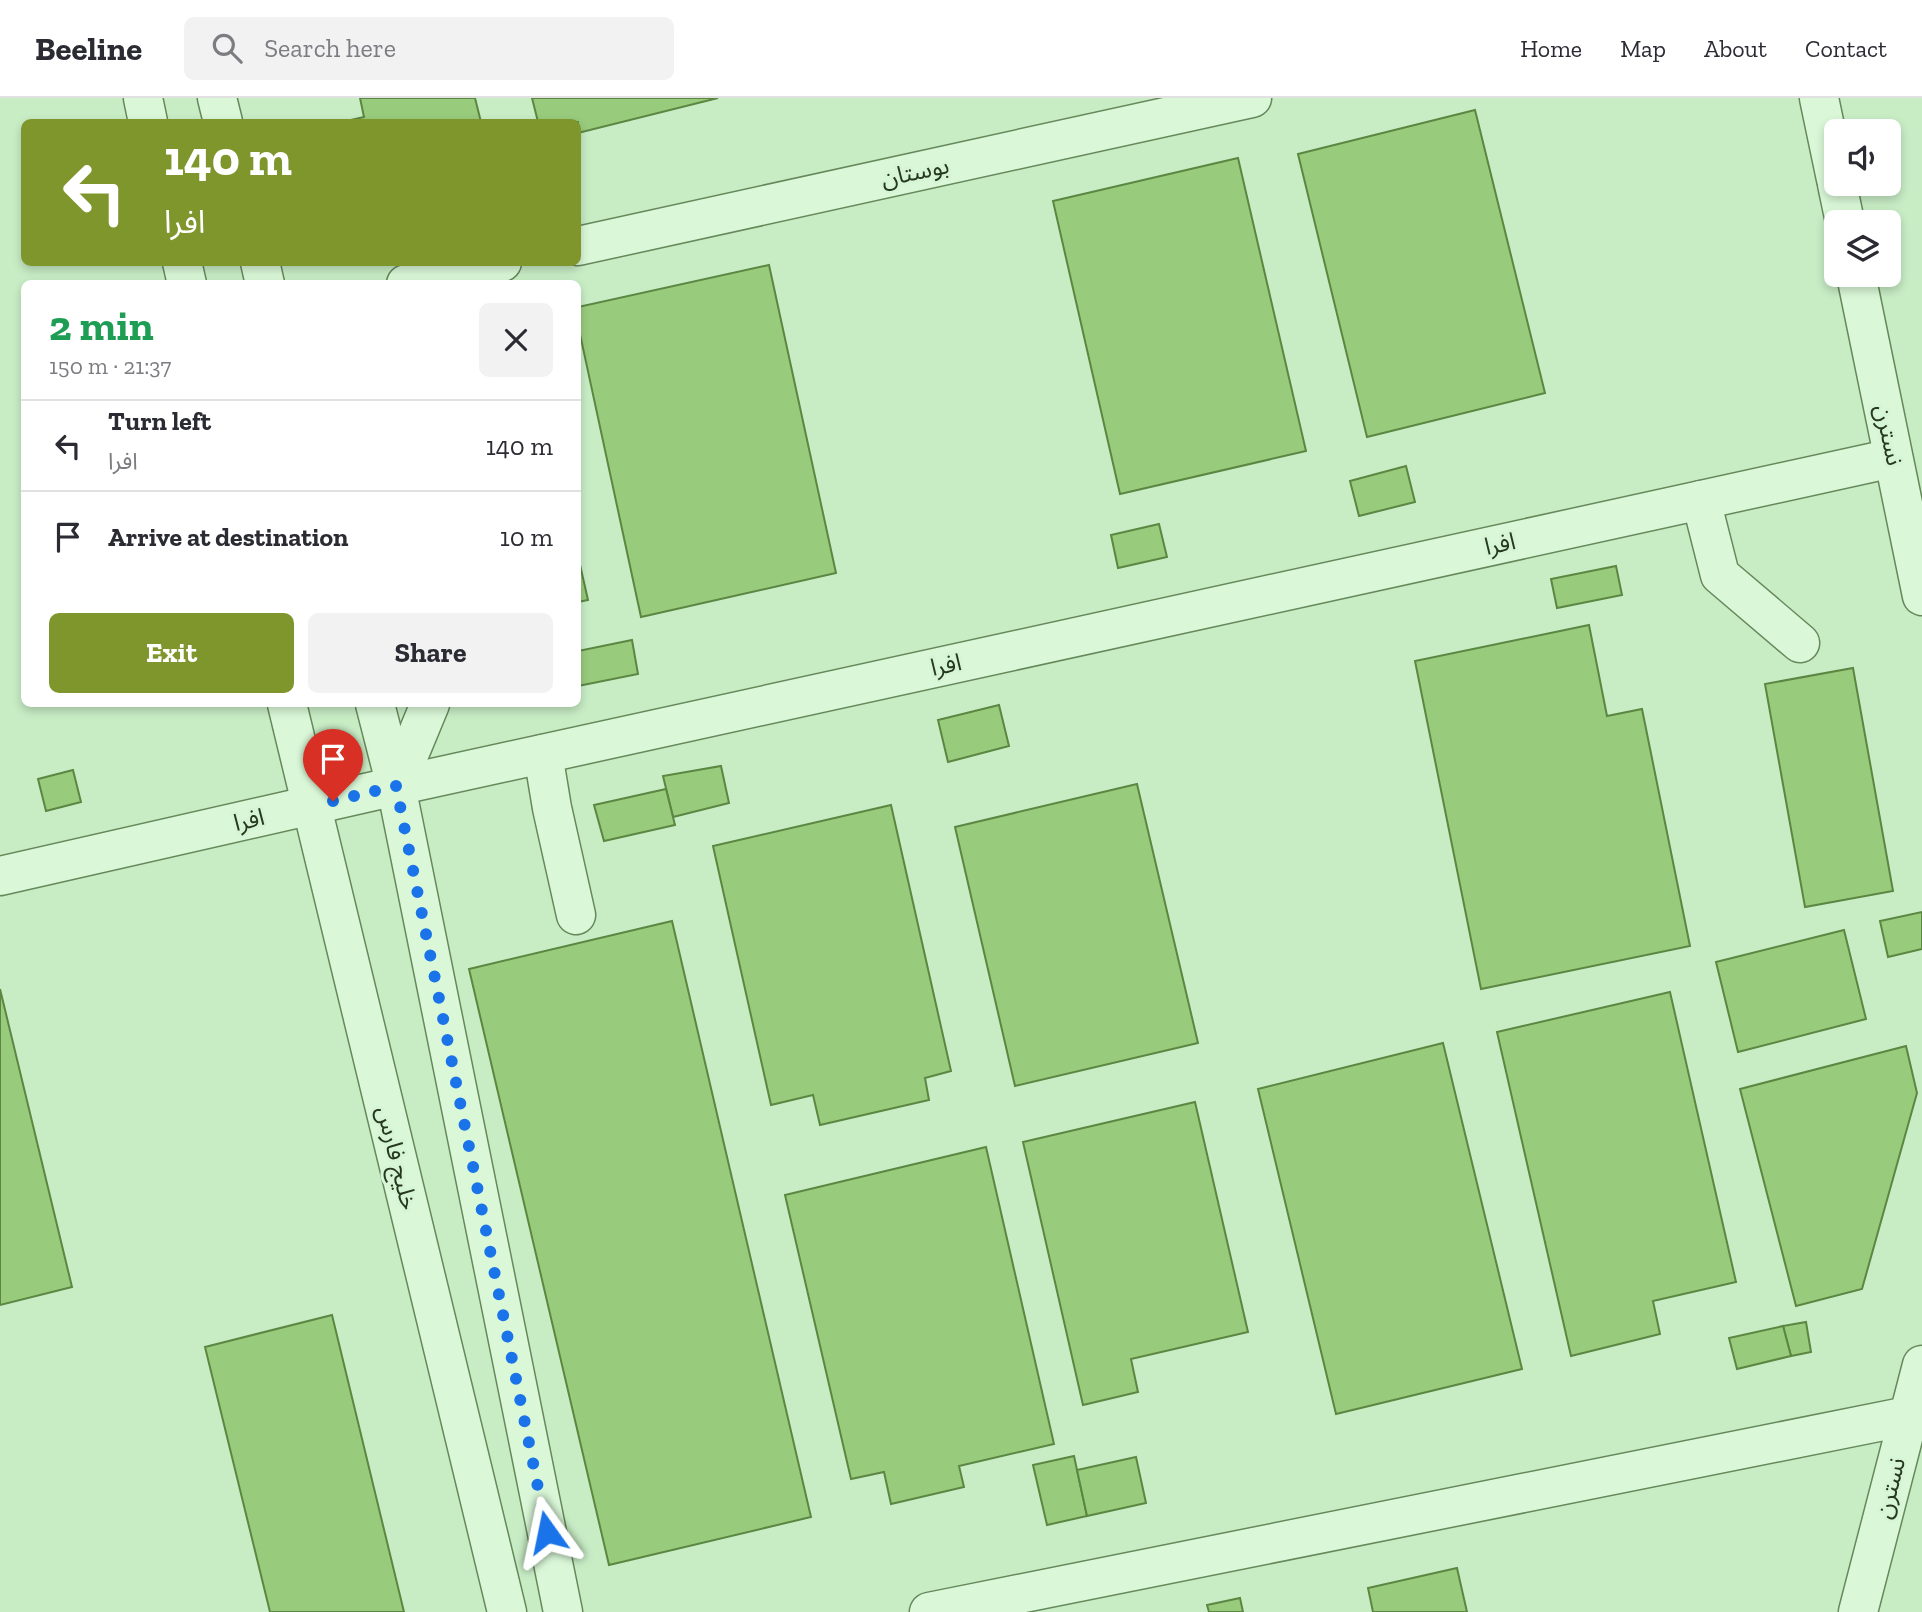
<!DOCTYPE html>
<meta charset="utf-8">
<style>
body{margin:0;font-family:"Zilla Slab","Noto Sans Arabic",serif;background:#f2f2f3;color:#2b2b33;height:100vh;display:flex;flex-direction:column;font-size:26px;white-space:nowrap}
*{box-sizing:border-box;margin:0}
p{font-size:23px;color:#7c7c81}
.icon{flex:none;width:38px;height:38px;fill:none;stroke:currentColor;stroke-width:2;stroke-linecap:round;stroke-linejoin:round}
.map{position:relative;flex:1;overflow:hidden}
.side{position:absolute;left:21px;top:182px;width:560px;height:427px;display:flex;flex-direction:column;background:#fff;border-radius:10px;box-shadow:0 4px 10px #0003}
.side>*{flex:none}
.banner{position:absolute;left:21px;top:21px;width:560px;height:147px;border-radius:10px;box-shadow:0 4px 10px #0003;background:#7e962c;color:#fff;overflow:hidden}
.buttons{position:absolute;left:1824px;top:21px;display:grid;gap:14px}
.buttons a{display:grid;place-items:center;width:77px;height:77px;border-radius:10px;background:#fff;box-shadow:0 4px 10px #0003;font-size:35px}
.pin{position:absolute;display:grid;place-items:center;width:60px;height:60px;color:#fff;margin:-72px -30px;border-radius:50% 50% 50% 0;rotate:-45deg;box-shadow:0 0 7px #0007}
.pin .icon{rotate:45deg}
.me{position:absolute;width:77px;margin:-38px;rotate:348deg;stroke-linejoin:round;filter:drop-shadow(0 0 5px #0008)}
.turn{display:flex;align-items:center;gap:24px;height:147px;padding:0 28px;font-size:32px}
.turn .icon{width:91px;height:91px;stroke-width:2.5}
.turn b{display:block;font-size:49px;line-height:60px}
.round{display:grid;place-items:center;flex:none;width:74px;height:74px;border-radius:10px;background:#f2f2f3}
.headline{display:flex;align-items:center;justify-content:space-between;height:119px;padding:0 28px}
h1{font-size:42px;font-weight:700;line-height:52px;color:#1e9e55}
.button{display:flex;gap:14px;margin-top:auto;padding:14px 28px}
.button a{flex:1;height:80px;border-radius:10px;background:#7e962c;color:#fff;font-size:28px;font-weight:700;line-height:80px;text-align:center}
.button a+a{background:#f2f2f3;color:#2b2b33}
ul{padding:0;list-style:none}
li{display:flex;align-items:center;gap:21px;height:91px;padding:0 28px;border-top:2px solid #e1e1e2}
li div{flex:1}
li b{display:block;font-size:26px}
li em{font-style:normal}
header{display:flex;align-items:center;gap:42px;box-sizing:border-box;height:98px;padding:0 35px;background:#fff;border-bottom:2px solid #e1e1e2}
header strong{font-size:33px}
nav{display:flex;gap:38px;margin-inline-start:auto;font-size:24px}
.search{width:490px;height:63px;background:#f2f2f3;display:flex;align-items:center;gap:18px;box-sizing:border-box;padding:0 24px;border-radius:10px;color:#7c7c81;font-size:26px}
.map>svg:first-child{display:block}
</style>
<header>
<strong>Beeline</strong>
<div class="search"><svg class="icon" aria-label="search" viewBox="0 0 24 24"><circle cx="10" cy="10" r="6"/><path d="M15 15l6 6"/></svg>Search here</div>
<nav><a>Home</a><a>Map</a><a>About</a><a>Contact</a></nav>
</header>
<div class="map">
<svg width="1922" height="1514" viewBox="0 0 1922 1514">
<rect width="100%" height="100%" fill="#c8edc5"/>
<!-- building -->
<g fill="#98cb7c" stroke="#5b8742" stroke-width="2">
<polygon points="360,0 475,0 481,24 342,24 364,19"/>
<polygon points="532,0 718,0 578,35 578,24 538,24"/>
<polygon points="1475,12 1545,295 1367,339 1298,56"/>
<polygon points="1238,60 1306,353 1120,396 1053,103"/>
<polygon points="769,167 836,475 641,519 578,227 578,209"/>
<polygon points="1406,368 1415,404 1359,418 1350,383"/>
<polygon points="1159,426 1167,459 1118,470 1111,437"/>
<polygon points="578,458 588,502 578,504"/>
<polygon points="1616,468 1622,497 1557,510 1551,481"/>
<polygon points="1589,527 1607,618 1642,611 1690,848 1481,891 1415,563"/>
<polygon points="632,542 638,576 578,588 578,553"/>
<polygon points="1853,570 1893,793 1805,809 1765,586"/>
<polygon points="999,607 1009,648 948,664 938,622"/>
<polygon points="721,668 729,705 673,719 663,678"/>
<polygon points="73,672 81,704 46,713 38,681"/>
<polygon points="1137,686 1198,945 1015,988 955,729"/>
<polygon points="666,691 675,727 604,743 594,707"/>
<polygon points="891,707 951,973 925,980 929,1002 820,1027 813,997 771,1007 713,748"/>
<polygon points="1922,814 1922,851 1888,859 1880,823"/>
<polygon points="672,823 811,1419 609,1467 469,871"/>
<polygon points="1844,832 1866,921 1738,954 1716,864"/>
<polygon points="0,891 72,1189 0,1207"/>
<polygon points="1670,894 1736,1184 1653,1203 1660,1236 1571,1258 1497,934"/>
<polygon points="1443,945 1522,1271 1336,1316 1258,991"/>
<polygon points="1906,948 1917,995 1862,1191 1796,1208 1740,991"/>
<polygon points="1195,1004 1248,1234 1131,1261 1138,1294 1083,1307 1023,1044"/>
<polygon points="986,1049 1054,1346 959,1368 964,1389 891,1406 884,1374 851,1381 785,1097"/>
<polygon points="332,1217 404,1514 270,1514 205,1249"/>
<polygon points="1806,1224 1811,1254 1791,1258 1783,1228"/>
<polygon points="1783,1228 1791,1258 1737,1271 1729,1240"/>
<polygon points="1074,1358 1087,1418 1047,1427 1033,1367"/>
<polygon points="1136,1359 1146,1405 1087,1418 1077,1372"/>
<polygon points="1457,1470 1467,1514 1373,1514 1368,1490"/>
<polygon points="1240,1500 1243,1514 1209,1514 1207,1507"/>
</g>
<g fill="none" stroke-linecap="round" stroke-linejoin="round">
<!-- minor casing -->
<g stroke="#66885b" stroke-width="41">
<g id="minor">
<polyline points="143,0 148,24"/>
<polyline points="217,0 223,24"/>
<polyline points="1819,0 1836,81"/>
<polyline points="1837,86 1845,124"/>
<polyline points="578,148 1252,0"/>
<polyline points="182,164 187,186"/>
<polyline points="260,164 265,186"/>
<polyline points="1856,177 1922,498"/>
<polyline points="406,186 502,164"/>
<polyline points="1701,402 1720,477 1800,545"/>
<polyline points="287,606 507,1514"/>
<polyline points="375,606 396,688 563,1514"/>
<polyline points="543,656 552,710 576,817"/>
<polyline points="396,688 430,606"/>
<polyline points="0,778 396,688 1893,360"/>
<polyline points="929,1514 1908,1318"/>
<polyline points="1858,1514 1922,1267"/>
</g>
</g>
<!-- minor -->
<use href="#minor" stroke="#daf8d8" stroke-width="38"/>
</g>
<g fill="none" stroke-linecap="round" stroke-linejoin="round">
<!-- route -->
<polyline stroke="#1a73e8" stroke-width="12" stroke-dasharray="0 21.6" points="333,703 396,688 547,1434"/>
</g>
<g text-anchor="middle" stroke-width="6" stroke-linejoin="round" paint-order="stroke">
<!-- street labels -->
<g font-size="24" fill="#26381f" stroke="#d6f5d4">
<text transform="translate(915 74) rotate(-12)" y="8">بوستان</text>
<text transform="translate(1889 337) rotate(78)" y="8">نسترن</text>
<text transform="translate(1500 446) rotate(-12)" y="8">افرا</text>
<text transform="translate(946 567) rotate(-12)" y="8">افرا</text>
<text transform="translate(249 722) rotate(-13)" y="8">افرا</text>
<text transform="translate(397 1060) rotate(76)" y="8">خلیج فارس</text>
<text transform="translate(1890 1390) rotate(-76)" y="8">نسترن</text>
</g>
</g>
</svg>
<div class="buttons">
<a><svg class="icon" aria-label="sound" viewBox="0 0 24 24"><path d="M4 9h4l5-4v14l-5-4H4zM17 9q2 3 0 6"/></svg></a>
<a><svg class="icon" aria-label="layers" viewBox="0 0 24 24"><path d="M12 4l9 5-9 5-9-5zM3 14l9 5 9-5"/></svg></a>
</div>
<div class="pin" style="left:333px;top:703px;background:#d93025"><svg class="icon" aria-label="arrive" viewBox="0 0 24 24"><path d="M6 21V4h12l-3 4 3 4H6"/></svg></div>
<svg class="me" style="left:547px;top:1434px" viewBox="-20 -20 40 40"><path d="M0-17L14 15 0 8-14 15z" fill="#1a73e8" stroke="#fff" stroke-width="4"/></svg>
<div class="banner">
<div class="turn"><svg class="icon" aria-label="left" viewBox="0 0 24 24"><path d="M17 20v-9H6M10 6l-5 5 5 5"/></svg><div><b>140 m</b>افرا</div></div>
</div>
<section class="side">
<div class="headline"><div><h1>2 min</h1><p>150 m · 21:37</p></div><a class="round"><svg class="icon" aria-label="close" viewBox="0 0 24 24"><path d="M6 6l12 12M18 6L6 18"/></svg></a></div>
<ul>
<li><svg class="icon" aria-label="left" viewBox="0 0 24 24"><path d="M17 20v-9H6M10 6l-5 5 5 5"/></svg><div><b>Turn left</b><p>افرا</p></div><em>140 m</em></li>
<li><svg class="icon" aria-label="arrive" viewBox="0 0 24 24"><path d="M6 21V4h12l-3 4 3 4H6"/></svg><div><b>Arrive at destination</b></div><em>10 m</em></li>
</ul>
<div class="button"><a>Exit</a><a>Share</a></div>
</section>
</div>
